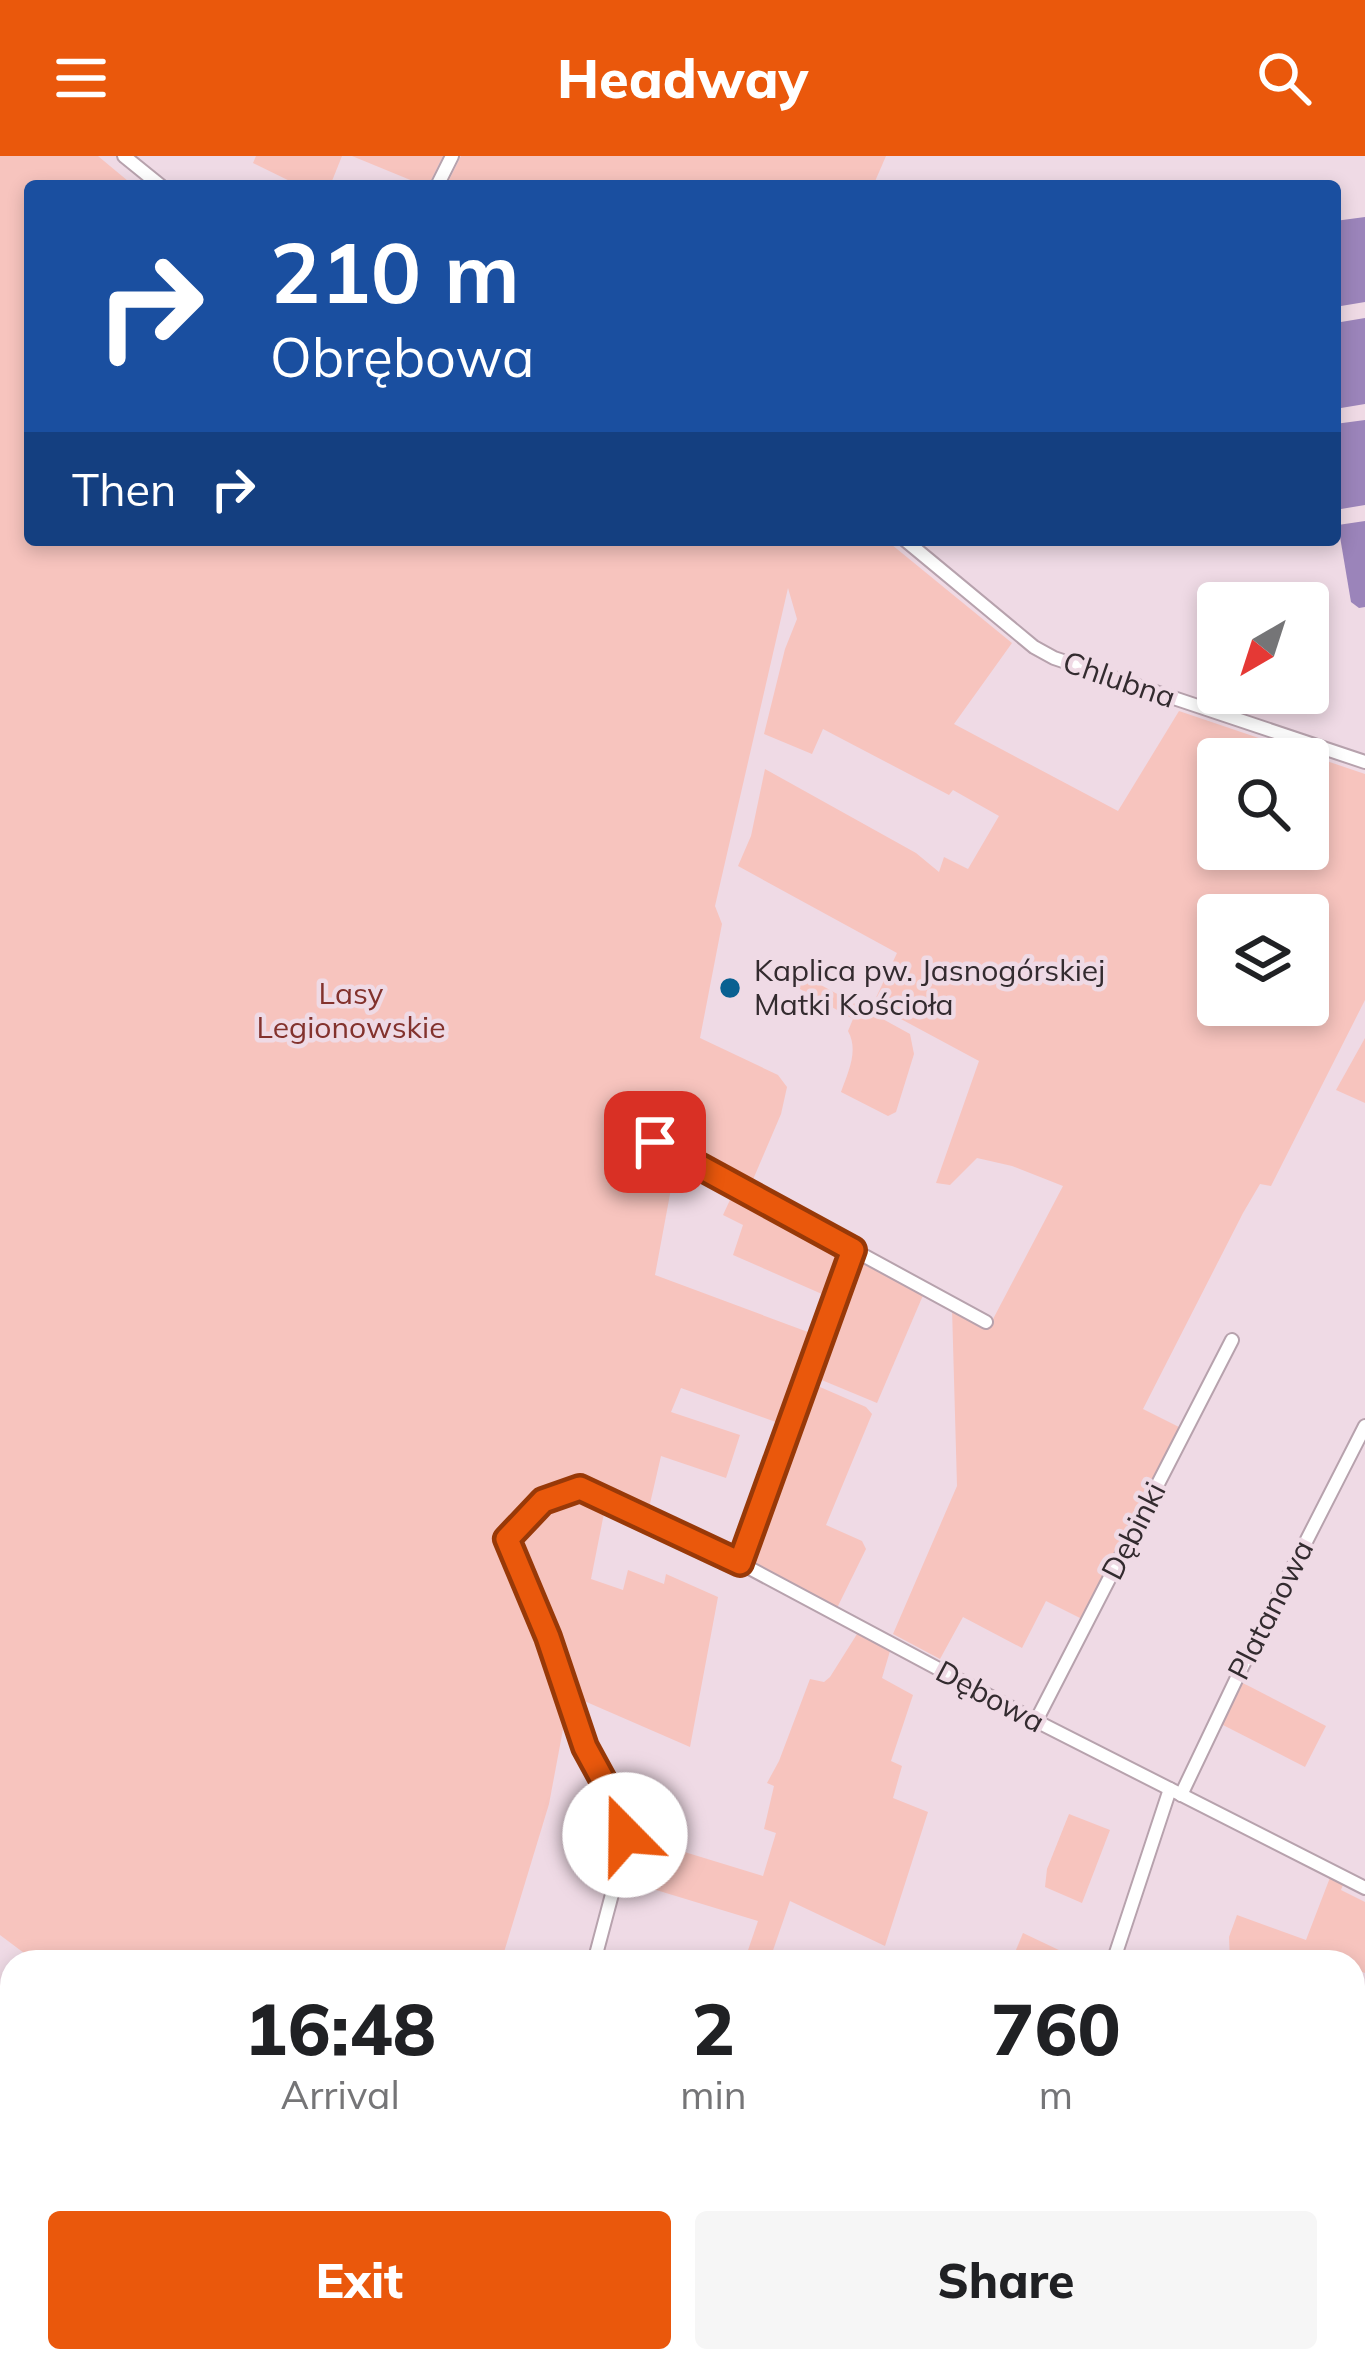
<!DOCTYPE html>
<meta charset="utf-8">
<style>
body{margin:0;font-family:Mulish,sans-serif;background:#f6f6f6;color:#202124;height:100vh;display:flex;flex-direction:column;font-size:45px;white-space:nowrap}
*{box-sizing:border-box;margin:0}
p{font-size:39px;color:#757577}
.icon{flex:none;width:66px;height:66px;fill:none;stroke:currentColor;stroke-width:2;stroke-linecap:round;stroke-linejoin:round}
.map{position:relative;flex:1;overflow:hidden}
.drawer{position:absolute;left:0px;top:1794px;width:1365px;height:423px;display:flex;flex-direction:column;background:#fff;border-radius:36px 36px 0 0;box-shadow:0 6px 18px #0003}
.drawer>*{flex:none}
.hud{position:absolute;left:24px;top:24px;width:1317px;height:366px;border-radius:12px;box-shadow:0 6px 18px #0003;background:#1a4fa0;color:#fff;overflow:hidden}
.needle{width:78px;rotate:219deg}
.tools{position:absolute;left:1197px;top:426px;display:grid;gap:24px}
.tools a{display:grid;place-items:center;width:132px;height:132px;border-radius:12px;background:#fff;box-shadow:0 6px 18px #0003;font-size:60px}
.pin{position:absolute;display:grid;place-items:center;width:102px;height:102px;color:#fff;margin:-51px;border-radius:24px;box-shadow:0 6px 18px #0006}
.me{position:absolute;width:132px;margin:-66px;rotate:338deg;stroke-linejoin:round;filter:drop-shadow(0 0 9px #0008)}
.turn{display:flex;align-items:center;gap:42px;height:252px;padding:0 48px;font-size:54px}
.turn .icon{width:156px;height:156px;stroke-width:2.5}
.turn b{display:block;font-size:84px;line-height:102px}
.then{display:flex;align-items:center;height:114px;padding:0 48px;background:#0003;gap:24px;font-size:45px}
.eta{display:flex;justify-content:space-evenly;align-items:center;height:204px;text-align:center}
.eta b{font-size:72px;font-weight:800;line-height:84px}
.button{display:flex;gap:24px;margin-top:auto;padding:24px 48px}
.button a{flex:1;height:138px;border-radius:12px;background:#ea580c;color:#fff;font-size:48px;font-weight:800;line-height:138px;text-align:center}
.button a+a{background:#f6f6f6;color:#202124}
header{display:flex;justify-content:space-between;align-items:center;height:156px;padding:0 48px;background:#ea580c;color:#fff;font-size:54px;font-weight:800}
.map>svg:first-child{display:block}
</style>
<header><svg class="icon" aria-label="menu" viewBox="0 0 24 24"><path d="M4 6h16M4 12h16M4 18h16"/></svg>Headway<svg class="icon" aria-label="search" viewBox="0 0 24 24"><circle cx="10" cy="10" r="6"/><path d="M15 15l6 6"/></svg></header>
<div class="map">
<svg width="1365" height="2215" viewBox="0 0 1365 2215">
<rect width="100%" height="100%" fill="#efdae5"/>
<!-- green -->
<g fill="#f7c4be" fill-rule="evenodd">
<path d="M0,0h98l36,30h-104v354h856l126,103 -58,81 164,87 61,-100 186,63v226l-94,186 -11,-2 -17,29 -100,196 38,19 -97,192 -38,-19 -24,47 -59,-31 -23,42 -47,-25 64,-148 -5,-178 40,13 71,-135 -51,-20 -35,-8 -27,27 -14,-2 43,-122 -106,-57 24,-51 -159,-87 13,-30 14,-67 151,84 23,19 5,-15 24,12 31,-53 -46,-26 -4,5 -126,-66 -11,25 -48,-20 21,-85 12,-30 -9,-31 -73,318 7,18 -22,114 78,37 9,12 -6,27 -32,75 -71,-38 -23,124 161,60 -32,90 -103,-37 -10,24 69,23 -14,43 -65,-22 -12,52 -40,-20 -18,91 32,11 5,-20 36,14 2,-10 52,23 -28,150 -115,-50 -5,-5 -21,112 -48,158h-465l-36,-27zM1218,603h90v90h-90zM1218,759h90v90h-90z"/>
<polygon points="256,0 342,0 330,30 300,30 253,7"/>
<polygon points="352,0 443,0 428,30 425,30"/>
<polygon points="461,0 886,0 873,30 446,30"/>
<path d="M779,806l131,72 4,20 -18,58 -8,4 -47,-24c7,-20 18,-41 7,-61l5,-12 -76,-43z"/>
<polygon points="1365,882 1365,947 1336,934"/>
<polygon points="735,1033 845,1094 847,1098 831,1142 733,1099 743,1069 723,1059"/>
<polygon points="857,1100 924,1137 877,1247 812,1220 853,1103"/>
<polygon points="813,1228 866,1251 872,1258 826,1369 862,1385 866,1393 837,1452 750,1408 747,1400 809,1231"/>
<polygon points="857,1478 890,1495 882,1522 913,1539 891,1605 902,1610 893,1642 928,1656 885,1790 790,1745 769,1806 744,1806 758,1765 620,1723 629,1679 763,1720 776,1677 764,1673 774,1630 767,1627 779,1605 810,1523 824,1526 830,1521"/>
<polygon points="1241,1526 1326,1570 1305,1611 1221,1568"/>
<polygon points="1069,1658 1110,1674 1082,1747 1045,1731 1047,1713"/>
<polygon points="1331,1719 1344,1726 1341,1734 1365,1746 1365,1817 1353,1813 1353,1806 1334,1806 1303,1795 1298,1806 1230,1806 1229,1781 1237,1759 1306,1784"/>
<polygon points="1023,1777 1063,1796 1059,1806 1011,1806"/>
<polygon points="0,1843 12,1852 12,2205 404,2205 418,2215 0,2215"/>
<polygon points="1353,2155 1365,2157 1365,2215 1279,2215 1281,2205 1353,2205"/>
<polygon points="589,2205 866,2205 877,2215 576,2215 571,2211"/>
</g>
<!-- water -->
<g fill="#9b84ba">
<polygon points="1365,61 1365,146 1335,151 1335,65"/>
<polygon points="1365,162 1365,248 1335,253 1335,167"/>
<polygon points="1365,264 1365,349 1335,354 1335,268"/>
<polygon points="1365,365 1365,451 1359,452 1351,446 1338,369"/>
</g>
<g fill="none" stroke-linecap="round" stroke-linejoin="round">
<!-- street casing -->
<g stroke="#b7a2ad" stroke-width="16">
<g id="street">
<polyline points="124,0 161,30"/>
<polyline points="437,30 452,0"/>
<polyline points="905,384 1034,491 1054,502 1365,606"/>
<polyline points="655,986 986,1166"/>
<polyline points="740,1407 853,1094"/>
<polyline points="1036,1565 1232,1184"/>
<polyline points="1181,1639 1243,1509 1365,1270"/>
<polyline points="594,1806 624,1693 623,1667 585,1591 548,1481 507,1383 543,1345 581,1332 740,1407 1036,1565 1365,1732"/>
<polyline points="1113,1806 1170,1633"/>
<polyline points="875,2205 885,2215"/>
</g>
</g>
<!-- street -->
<use href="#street" stroke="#fff" stroke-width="12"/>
</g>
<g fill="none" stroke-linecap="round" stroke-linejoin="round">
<!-- route casing -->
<g stroke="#983908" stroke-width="30">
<polyline id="route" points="625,1679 615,1646 585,1591 548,1481 507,1383 543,1345 580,1332 740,1407 853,1094 655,986"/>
</g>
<!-- route -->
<use href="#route" stroke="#ea580c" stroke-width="21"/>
</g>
<!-- markers -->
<circle fill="#0a6091" stroke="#efdae5" stroke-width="4.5" cx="730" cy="832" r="12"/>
<g text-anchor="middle" stroke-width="9" stroke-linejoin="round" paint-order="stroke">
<!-- street labels -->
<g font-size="30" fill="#332b2f" stroke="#efdae5">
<text transform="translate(1119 524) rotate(19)" y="10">Chlubna</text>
<text transform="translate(1134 1375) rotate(-63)" y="10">Dębinki</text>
<text transform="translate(1271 1454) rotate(-63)" y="10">Platanowa</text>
<text transform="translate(990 1541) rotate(28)" y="10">Dębowa</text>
</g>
<!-- poi labels -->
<g font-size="30" fill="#332b2f" stroke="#efdae5" text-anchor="start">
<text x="754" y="825">Kaplica pw. Jasnogórskiej<tspan x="754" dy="34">Matki Kościoła</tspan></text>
</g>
<!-- park labels -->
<g font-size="30" fill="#83322d" stroke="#efdae5">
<text x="351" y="848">Lasy<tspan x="351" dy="34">Legionowskie</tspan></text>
</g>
</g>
</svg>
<div class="tools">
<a><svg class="needle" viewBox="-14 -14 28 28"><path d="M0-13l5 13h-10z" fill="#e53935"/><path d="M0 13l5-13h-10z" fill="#757577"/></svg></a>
<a><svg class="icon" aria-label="search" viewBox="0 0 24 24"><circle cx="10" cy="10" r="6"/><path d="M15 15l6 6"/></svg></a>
<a><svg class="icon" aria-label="layers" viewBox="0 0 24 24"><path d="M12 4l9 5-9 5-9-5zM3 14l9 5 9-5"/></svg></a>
</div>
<div class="pin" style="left:655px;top:986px;background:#d93025"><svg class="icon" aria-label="arrive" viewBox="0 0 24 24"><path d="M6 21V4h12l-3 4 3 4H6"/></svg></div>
<svg class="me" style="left:625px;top:1679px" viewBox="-20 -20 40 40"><circle r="19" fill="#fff"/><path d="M0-13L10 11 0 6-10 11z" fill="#ea580c"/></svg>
<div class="hud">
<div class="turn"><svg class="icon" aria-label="right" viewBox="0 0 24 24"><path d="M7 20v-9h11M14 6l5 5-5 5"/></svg><div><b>210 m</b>Obrębowa</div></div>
<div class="then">Then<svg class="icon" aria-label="right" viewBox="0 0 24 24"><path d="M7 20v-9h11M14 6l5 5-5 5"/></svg></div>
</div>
<section class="drawer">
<div class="eta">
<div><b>16:48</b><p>Arrival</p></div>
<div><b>2</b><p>min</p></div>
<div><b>760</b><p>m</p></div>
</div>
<div class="button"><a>Exit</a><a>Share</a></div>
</section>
</div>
